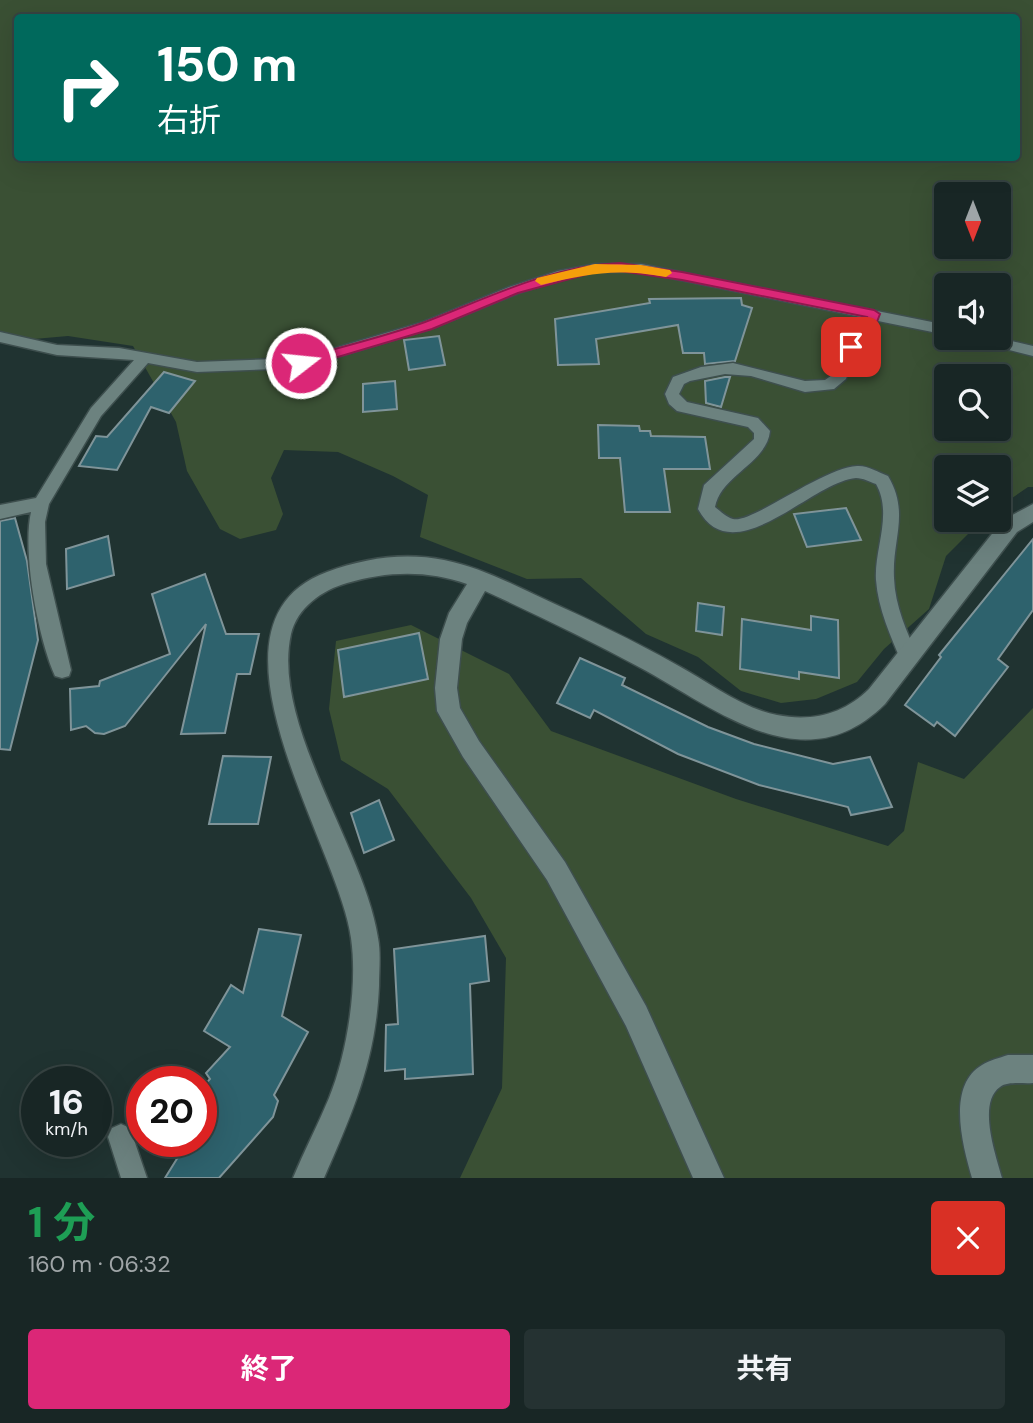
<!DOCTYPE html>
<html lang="ja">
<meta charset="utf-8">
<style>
body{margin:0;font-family:"DM Sans","Noto Sans JP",sans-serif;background:#253232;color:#f1f3f6;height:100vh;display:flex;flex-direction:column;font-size:26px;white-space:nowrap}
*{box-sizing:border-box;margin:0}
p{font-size:23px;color:#9fa5a7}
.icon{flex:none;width:38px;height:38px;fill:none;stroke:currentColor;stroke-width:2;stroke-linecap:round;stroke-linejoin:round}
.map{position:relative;height:1178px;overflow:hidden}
.sheet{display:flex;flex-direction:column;background:#182625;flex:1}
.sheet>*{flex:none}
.hud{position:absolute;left:14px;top:14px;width:1006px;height:147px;border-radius:7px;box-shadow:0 7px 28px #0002,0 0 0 2px #364342;background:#00695c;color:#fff;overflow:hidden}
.needle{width:46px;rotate:180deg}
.tools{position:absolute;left:934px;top:182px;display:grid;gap:14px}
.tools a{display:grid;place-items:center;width:77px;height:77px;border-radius:7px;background:#182625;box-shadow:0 7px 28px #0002,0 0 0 2px #364342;font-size:35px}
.speed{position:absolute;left:21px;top:1066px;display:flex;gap:14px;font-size:35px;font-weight:700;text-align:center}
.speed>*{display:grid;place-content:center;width:91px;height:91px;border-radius:50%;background:#182625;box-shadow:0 7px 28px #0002,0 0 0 2px #364342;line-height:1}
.speed small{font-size:18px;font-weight:400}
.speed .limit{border:10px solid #d22;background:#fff;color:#111}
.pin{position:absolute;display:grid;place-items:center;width:60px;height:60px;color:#fff;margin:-30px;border-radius:14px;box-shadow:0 4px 10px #0006}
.me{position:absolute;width:77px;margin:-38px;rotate:74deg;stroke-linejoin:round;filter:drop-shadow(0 0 5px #0008)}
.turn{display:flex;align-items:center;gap:24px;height:147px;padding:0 28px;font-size:32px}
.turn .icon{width:91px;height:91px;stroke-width:2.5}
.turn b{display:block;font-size:49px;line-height:60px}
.round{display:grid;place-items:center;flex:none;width:74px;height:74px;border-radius:7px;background:#253232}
.headline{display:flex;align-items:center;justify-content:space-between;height:119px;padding:0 28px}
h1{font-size:42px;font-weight:700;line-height:52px;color:#1e9e55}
.action{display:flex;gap:14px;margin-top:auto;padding:14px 28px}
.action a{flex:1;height:80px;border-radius:7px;background:#db2777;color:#fff;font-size:28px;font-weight:700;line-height:80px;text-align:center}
.action a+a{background:#253232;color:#f1f3f6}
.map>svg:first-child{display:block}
</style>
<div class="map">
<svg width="1033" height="1178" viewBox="0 0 1033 1178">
<rect width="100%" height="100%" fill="#203331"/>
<!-- green -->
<g fill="#3a5034" fill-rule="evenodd">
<path d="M0,0h1033v487h-5l-29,20v-40h-52v53h35l-36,36 -17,53 -45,40 -27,33 -41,17 -35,4 -40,-12 -43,-34 -52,-23 -65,-56 -54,1 -107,-42 8,-42 -35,-19 -55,-24 -54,-2 -13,28 12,36 -7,16 -36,9 -20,-10 -33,-58 -11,-49 -43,-76 -65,-10 -68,6zM18,18h999v140h-999zM947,194h52v53h-52zM947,285h52v53h-52zM947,376h52v53h-52z"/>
<polygon points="411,625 509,674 551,731 736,799 888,846 904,831 918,762 964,779 1033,708 1033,1178 460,1178 502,1088 506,958 471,898 388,789 341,760 329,709 336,641"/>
</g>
<!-- building -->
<g fill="#2e626d" stroke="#7f9499" stroke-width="2">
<polygon points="741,298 742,305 752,308 735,361 705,364 704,353 683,353 678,325 596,339 599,364 558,365 555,319 650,303 649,299"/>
<polygon points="439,336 445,365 409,370 404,340"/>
<polygon points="164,372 195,381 169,413 151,407 117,470 79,466 96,436 107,437"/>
<polygon points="725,377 730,377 721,407 706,403 705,381"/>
<polygon points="395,381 397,409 363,412 363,384"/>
<polygon points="598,425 639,426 640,431 650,431 651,436 705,437 710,469 664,469 670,512 625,512 620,458 599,458"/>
<polygon points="846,508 861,540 807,547 794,514"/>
<polygon points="15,518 27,561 38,640 10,750 0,749 0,521"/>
<polygon points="108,536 114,575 67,589 66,549"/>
<polygon points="1033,539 1033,610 998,659 1008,667 955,736 937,722 934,726 905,705 941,657 939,655"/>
<polygon points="205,574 226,634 259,634 250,674 237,674 225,733 181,734 206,624 125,726 104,734 95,733 86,726 71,730 70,689 99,686 100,681 170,654 152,594"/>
<polygon points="698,603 724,607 722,635 696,631"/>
<polygon points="811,616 838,620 839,678 799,672 799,679 740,669 742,619 811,630"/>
<polygon points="419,633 428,679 344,697 338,650"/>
<polygon points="580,658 625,678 622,685 708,727 754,744 833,764 870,757 892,807 851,815 848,807 759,785 678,754 594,710 590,718 557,703"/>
<polygon points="223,756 271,757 258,824 209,824"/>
<polygon points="379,800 394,840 364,853 351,813"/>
<polygon points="259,929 301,935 282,1016 308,1032 274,1095 278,1101 273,1117 219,1178 165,1178 188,1141 201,1141 201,1089 210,1079 206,1073 230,1047 204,1031 231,985 243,993"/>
<polygon points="485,936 489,981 470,984 473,1074 405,1079 405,1069 385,1071 386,1025 398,1024 394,949"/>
</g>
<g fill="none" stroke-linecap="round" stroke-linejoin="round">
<!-- lane casing -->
<g stroke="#3e4f4e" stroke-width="3">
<g id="lane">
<path d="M595,264h46l306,61v10l-69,-14 -21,29 -11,29 -12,10 -29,3 -54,-16 -26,-2 -35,7 -6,3 -5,10 8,8 71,16 12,13c-3,32 -49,44 -55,76 5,4 11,10 18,12 18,5 91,-52 124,-53 10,-1 21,6 31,10 22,37 4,63 6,102 1,28 13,54 24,79l-2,6 -7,2 -7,-2c-11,-26 -24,-54 -26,-83 -2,-31 17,-66 0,-96 -6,-2 -13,-6 -20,-6 -45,4 -123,96 -158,31l6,-24 50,-46v-6l-6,-6 -71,-16 -8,-7 -4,-10 8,-17 28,-10 32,-4 72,18 20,-1 10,-7 8,-24 23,-31 -225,-46h-46l-30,6 -46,15 -86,35 -132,40 -104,4 -49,-9 -47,53 -52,88 -4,18 1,42 25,106 -2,6 -7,2 -7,-2c-17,-38 -33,-124 -24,-164l-31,7v-14l36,-7 55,-90 43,-48 -77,-5 -57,-13v-10l57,13 62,3 78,14 104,-4 122,-36 86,-35 49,-16z"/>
<polygon points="972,338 998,338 1033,346 1033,356 974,341"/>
<polygon points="121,1124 130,1128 147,1178 121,1178 108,1137 112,1128"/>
</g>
</g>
<!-- street casing -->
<g stroke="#3e4f4e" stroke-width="3">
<g id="street">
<path d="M1033,504v18l-16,10 -132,172c-81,81 -169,4 -246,-37 -50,-27 -102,-52 -154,-76l-18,32 -5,16 -5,49 3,20 19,33 86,121 81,144 78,172h-31l-67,-152 -79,-146 -84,-123 -26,-46 -2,-23 5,-49 9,-26 18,-29c-39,-14 -80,-13 -120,-1 -25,7 -50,25 -56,51 -20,90 73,213 87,304 3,15 1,32 1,48 -3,73 -26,126 -55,192h-31c11,-27 25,-53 36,-80 18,-44 29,-112 22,-160 -12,-92 -164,-315 -24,-366 37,-14 78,-20 117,-12 35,7 66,23 98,38 46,21 91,42 135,67 32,17 64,43 100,50 35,7 67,-1 92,-26l134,-169z"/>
<path d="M1008,1055h25v28c-10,1 -25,-2 -33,4 -23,16 -4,69 2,91h-30c-9,-31 -26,-92 10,-113 8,-5 17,-7 26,-10z"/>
</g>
</g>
<!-- lane -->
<use href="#lane" fill="#6c827f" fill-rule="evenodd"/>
<!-- street -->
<use href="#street" fill="#6c827f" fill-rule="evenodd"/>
</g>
<!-- route -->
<path fill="#db2777" stroke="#8e194d" stroke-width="2" d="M620,263l62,9 192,38 6,4 -8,21 -21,16 -6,-4 17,-17 5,-13 -185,-37 -62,-9 -25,1 -77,21 -86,36 -131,39 -7,-5 2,-3c43,-13 88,-23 129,-38 65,-25 125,-56 195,-59z"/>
<!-- slow -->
<path fill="#f59e0b" d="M595,264l46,1 29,5 2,3 -6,4c-50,-9 -76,-4 -125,8l-6,-4 2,-3z"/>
</svg>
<div class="tools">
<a><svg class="needle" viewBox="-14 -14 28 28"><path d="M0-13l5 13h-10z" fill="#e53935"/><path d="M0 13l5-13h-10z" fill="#9fa5a7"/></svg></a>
<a><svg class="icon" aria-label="sound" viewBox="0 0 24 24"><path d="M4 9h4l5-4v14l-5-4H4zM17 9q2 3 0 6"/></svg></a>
<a><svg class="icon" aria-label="search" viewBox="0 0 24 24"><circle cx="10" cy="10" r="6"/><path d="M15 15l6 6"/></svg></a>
<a><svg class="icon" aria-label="layers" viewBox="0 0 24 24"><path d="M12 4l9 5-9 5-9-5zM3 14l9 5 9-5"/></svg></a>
</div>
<div class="speed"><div>16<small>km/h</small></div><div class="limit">20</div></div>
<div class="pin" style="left:851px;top:347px;background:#d93025"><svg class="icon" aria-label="arrive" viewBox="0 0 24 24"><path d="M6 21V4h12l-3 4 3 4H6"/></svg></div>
<svg class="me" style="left:301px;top:363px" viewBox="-20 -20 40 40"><circle r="17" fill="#db2777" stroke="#fff" stroke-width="3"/><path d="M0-11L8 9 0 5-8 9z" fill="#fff"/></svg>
<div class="hud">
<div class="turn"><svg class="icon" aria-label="right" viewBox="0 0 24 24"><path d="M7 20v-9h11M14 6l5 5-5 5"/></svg><div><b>150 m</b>右折</div></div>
</div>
</div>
<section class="sheet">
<div class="headline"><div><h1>1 分</h1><p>160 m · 06:32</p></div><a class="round" style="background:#d93025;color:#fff"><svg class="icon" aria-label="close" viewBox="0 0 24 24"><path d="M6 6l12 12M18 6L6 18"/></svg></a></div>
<div class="action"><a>終了</a><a>共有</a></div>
</section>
